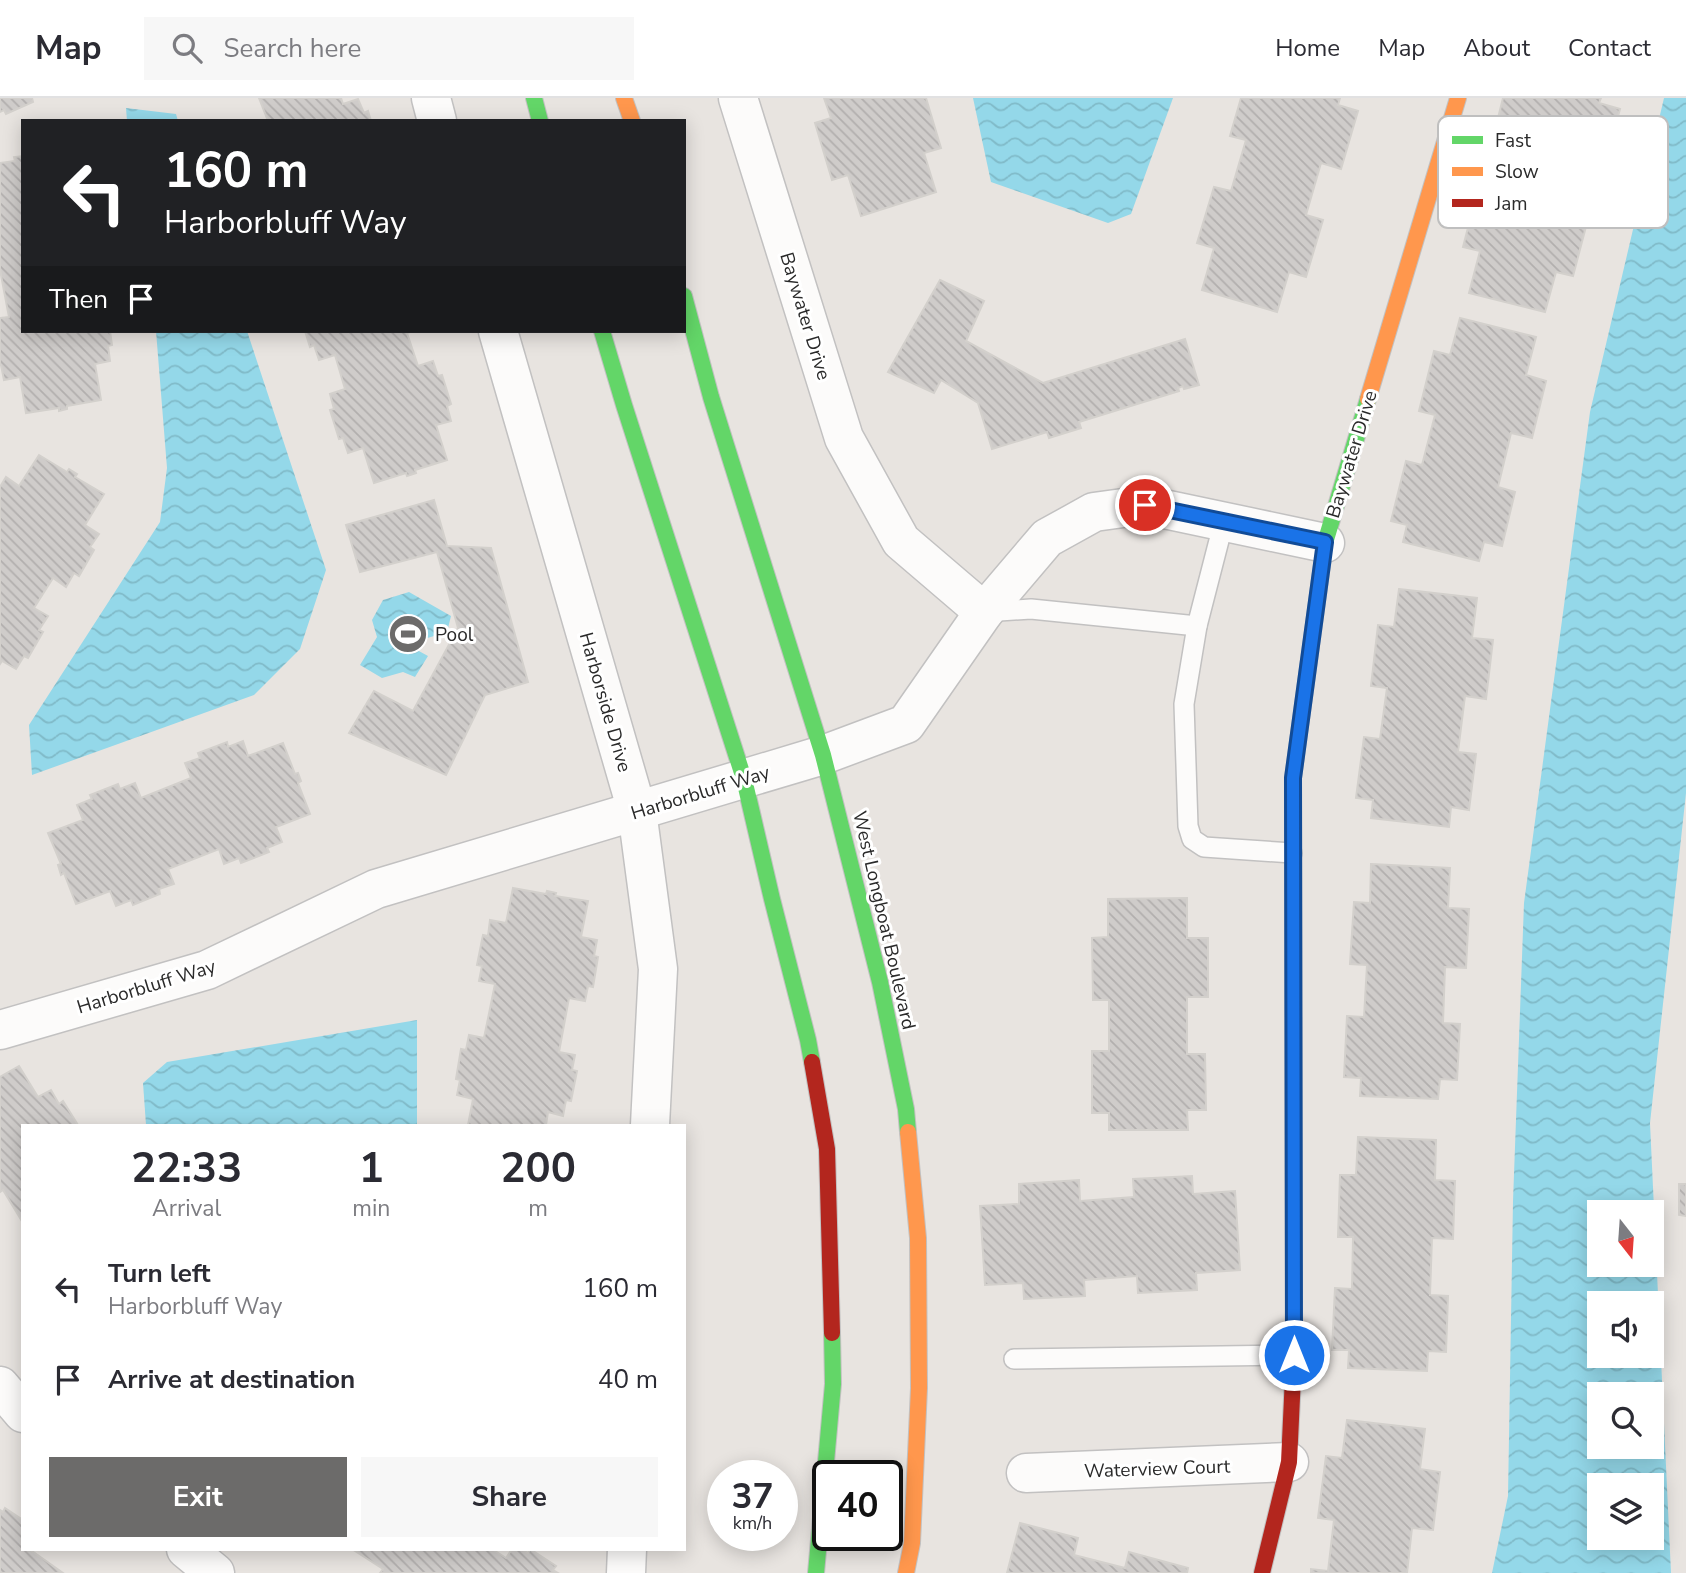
<!DOCTYPE html>
<style>
body{margin:0;font-family:"Nunito Sans",sans-serif;background:#f7f7f7;color:#2b2b33;height:100vh;display:flex;flex-direction:column;font-size:26px;white-space:nowrap}
*{box-sizing:border-box;margin:0}
p{font-size:23px;color:#7c7c81}
.icon{flex:none;width:38px;height:38px;fill:none;stroke:currentColor;stroke-width:2;stroke-linecap:round;stroke-linejoin:round}
.map{position:relative;flex:1;overflow:hidden}
.drawer{position:absolute;left:21px;top:1026px;width:665px;height:427px;display:flex;flex-direction:column;background:#fff;border-radius:0px;box-shadow:0 4px 18px #0003}
.drawer>*{flex:none}
.banner{position:absolute;left:21px;top:21px;width:665px;height:214px;border-radius:0px;box-shadow:0 4px 18px #0003;background:#202124;color:#fff;overflow:hidden}
.needle{width:46px;rotate:163deg}
.buttons{position:absolute;left:1587px;top:1102px;display:grid;gap:14px}
.buttons a{display:grid;place-items:center;width:77px;height:77px;border-radius:0px;background:#fff;box-shadow:0 4px 18px #0003;font-size:35px}
.speed{position:absolute;left:707px;top:1362px;display:flex;gap:14px;font-size:35px;font-weight:700;text-align:center}
.speed>*{display:grid;place-content:center;width:91px;height:91px;border-radius:50%;background:#fff;box-shadow:0 4px 18px #0003;line-height:1}
.speed small{font-size:18px;font-weight:400}
.speed .limit{border:4px solid #111;border-radius:10px;background:#fff;color:#111}
.pin{position:absolute;display:grid;place-items:center;width:60px;height:60px;color:#fff;margin:-30px;border:4px solid #fff;border-radius:50%;box-shadow:0 2px 7px #0007}
.me{position:absolute;width:77px;margin:-38px;rotate:0deg;stroke-linejoin:round;filter:drop-shadow(0 0 5px #0008)}
.turn{display:flex;align-items:center;gap:24px;height:147px;padding:0 28px;font-size:32px}
.turn .icon{width:91px;height:91px;stroke-width:2.5}
.turn b{display:block;font-size:49px;line-height:60px}
.then{display:flex;align-items:center;height:66px;padding:0 28px;background:#0003;gap:14px;font-size:26px}
.eta{display:flex;justify-content:space-evenly;align-items:center;height:119px;text-align:center}
.eta b{font-size:42px;font-weight:700;line-height:49px}
.action{display:flex;gap:14px;margin-top:auto;padding:14px 28px}
.action a{flex:1;height:80px;border-radius:0px;background:#6c6b6a;color:#fff;font-size:28px;font-weight:700;line-height:80px;text-align:center}
.action a+a{background:#f7f7f7;color:#2b2b33}
ul{padding:0;list-style:none}
li{display:flex;align-items:center;gap:21px;height:91px;padding:0 28px}
li div{flex:1}
li b{display:block;font-size:26px}
li em{font-style:normal}
header{display:flex;align-items:center;gap:42px;box-sizing:border-box;height:98px;padding:0 35px;background:#fff;border-bottom:2px solid #e1e1e2}
header strong{font-size:33px}
nav{display:flex;gap:38px;margin-inline-start:auto;font-size:24px}
.search{width:490px;height:63px;background:#f7f7f7;display:flex;align-items:center;gap:18px;box-sizing:border-box;padding:0 24px;border-radius:0px;color:#7c7c81;font-size:26px}
.map>svg:first-child{display:block}
</style>
<header>
<strong>Map</strong>
<div class="search"><svg class="icon" aria-label="search" viewBox="0 0 24 24"><circle cx="10" cy="10" r="6"/><path d="M15 15l6 6"/></svg>Search here</div>
<nav><a>Home</a><a>Map</a><a>About</a><a>Contact</a></nav>
</header>
<div class="map">
<svg width="1686" height="1475" viewBox="0 0 1686 1475">
<defs>
<pattern id="water-waves" width="16" height="10" patternUnits="userSpaceOnUse" patternTransform="scale(1.75)"><rect width="16" height="10" fill="#94d8e9"/><path d="M0 5q4-4 8 0t8 0" fill="none" stroke="#80bac8"/></pattern>
<pattern id="building-back-hatch" width="6" height="6" patternUnits="userSpaceOnUse" patternTransform="scale(1.75)"><rect width="6" height="6" fill="#cfccca"/><path d="M-1 5l2 2M0 0l6 6M5-1l2 2" fill="none" stroke="#b2afae"/></pattern>
</defs>
<rect width="100%" height="100%" fill="#e8e4e0"/>
<!-- water -->
<g fill="url(#water-waves)" fill-rule="evenodd">
<polygon points="973,0 1173,0 1131,116 1108,125 991,84"/>
<path d="M1664,0h22v695l-36,330 21,450h-179l16,-77 5,-295 11,-298 66,-491zM1600,1115h52v52h-52zM1600,1206h52v52h-52zM1600,1297h52v52h-52zM1600,1388h52v52h-52z"/>
<polygon points="126,10 176,16 178,23 127,23"/>
<polygon points="156,233 247,233 326,472 300,551 254,597 32,677 29,627 160,424 167,370"/>
<polygon points="409,494 451,518 447,534 421,542 417,552 428,558 415,579 403,574 382,580 360,567 377,539 372,522 383,502"/>
<polygon points="417,922 417,1027 146,1027 143,985 167,964"/>
</g>
<!-- building -->
<g fill="url(#building-back-hatch)" stroke="#d3d0cc" stroke-width="2">
<polygon points="0,0 32,0 33,4 6,16 4,12 0,14"/>
<polygon points="259,0 341,0 343,6 358,1 364,15 368,13 371,23 268,23"/>
<polygon points="824,0 926,0 941,50 924,55 936,94 861,118 848,77 832,82 815,25 831,20"/>
<polygon points="1241,0 1340,0 1338,7 1358,13 1341,71 1321,65 1306,117 1323,122 1306,179 1289,174 1277,214 1202,192 1214,150 1197,145 1214,89 1231,93 1246,42 1230,38"/>
<polygon points="1503,0 1601,0 1599,5 1620,11 1604,70 1584,64 1571,116 1588,121 1573,178 1556,174 1545,214 1469,195 1480,153 1463,149 1478,91 1495,95 1508,44 1493,40"/>
<polygon points="23,58 23,233 110,233 112,247 108,248 110,263 95,266 101,302 67,308 67,311 59,313 59,310 26,315 20,279 4,282 1,267 0,267 0,220 9,219 0,172 0,65 15,63 14,59"/>
<polygon points="940,182 984,203 966,243 1043,285 1185,241 1199,287 1184,291 1183,288 1178,290 1179,293 1079,324 1081,330 1049,340 1047,334 992,351 978,305 941,282 934,295 888,274"/>
<polygon points="1460,220 1536,239 1526,277 1546,283 1532,340 1511,335 1498,389 1515,394 1502,448 1484,444 1479,463 1403,444 1407,427 1391,423 1406,363 1422,367 1435,317 1419,313 1434,253 1450,257"/>
<polygon points="305,233 413,233 407,235 418,268 433,263 438,278 442,277 451,306 447,308 451,323 436,327 447,362 415,372 416,375 407,378 406,375 374,385 363,350 348,355 343,340 339,341 330,312 334,311 330,296 345,291 335,257 319,262 314,247 310,249"/>
<polygon points="39,357 67,374 69,371 77,376 75,379 104,396 85,427 99,436 90,449 94,452 79,478 74,475 66,489 53,480 34,510 48,518 39,532 43,534 28,560 24,558 16,571 2,563 0,566 0,389 6,379 19,388"/>
<polygon points="434,402 447,448 491,450 528,584 485,597 446,677 349,635 374,593 413,613 458,530 437,454 360,474 346,427"/>
<polygon points="1399,491 1477,500 1472,540 1493,542 1486,601 1465,598 1458,654 1476,656 1469,712 1451,709 1449,729 1371,720 1373,702 1356,700 1364,639 1380,641 1387,590 1371,588 1378,527 1394,529"/>
<polygon points="243,643 248,658 283,645 295,676 298,675 301,683 298,685 310,716 276,729 282,744 267,750 269,754 241,765 239,760 224,766 219,751 168,771 174,786 159,791 160,796 133,807 131,802 116,808 110,793 76,806 64,775 61,777 58,767 61,766 48,735 83,722 77,707 92,701 90,697 118,686 120,691 135,685 141,700 191,680 185,665 200,660 198,655 227,644 228,649"/>
<polygon points="1371,766 1450,770 1448,810 1469,811 1466,870 1445,869 1443,925 1460,926 1457,982 1440,981 1438,1001 1360,998 1361,980 1344,979 1347,918 1364,919 1367,867 1350,866 1354,804 1370,805"/>
<polygon points="513,790 546,796 547,793 556,795 555,798 588,803 581,839 597,842 594,858 598,859 593,889 588,888 585,903 569,900 559,954 575,957 572,972 577,973 571,1003 566,1002 563,1018 548,1014 546,1027 468,1027 473,1001 457,997 460,982 456,981 461,951 466,952 469,937 484,940 495,886 479,883 482,868 477,867 483,837 488,838 490,822 506,825"/>
<polygon points="1187,800 1187,840 1208,840 1208,899 1187,899 1187,956 1205,956 1206,1012 1187,1012 1188,1032 1109,1032 1109,1015 1092,1015 1092,953 1109,953 1109,902 1093,902 1092,840 1108,839 1108,801"/>
<polygon points="19,968 38,999 51,992 59,1006 63,1003 78,1027 23,1027 23,1125 3,1092 0,1094 0,979"/>
<polygon points="1358,1039 1436,1042 1435,1082 1455,1083 1453,1141 1432,1140 1430,1197 1448,1198 1446,1254 1428,1253 1427,1273 1348,1270 1349,1252 1332,1252 1335,1190 1352,1191 1353,1139 1338,1139 1340,1077 1356,1077"/>
<polygon points="1192,1078 1193,1096 1235,1093 1240,1172 1196,1175 1197,1192 1138,1195 1137,1178 1084,1182 1085,1198 1024,1201 1023,1185 985,1187 980,1108 1019,1106 1019,1086 1079,1082 1080,1103 1134,1099 1133,1081"/>
<polygon points="1679,1086 1686,1086 1686,1118 1679,1117"/>
<polygon points="1347,1322 1425,1331 1420,1371 1440,1374 1433,1432 1412,1430 1407,1475 1311,1475 1311,1471 1328,1473 1334,1422 1318,1420 1326,1358 1342,1360"/>
<polygon points="5,1410 23,1422 23,1451 33,1451 32,1453 63,1475 0,1475 0,1412 3,1414"/>
<polygon points="1020,1425 1078,1440 1074,1457 1125,1470 1129,1454 1188,1470 1187,1475 1007,1475"/>
<polygon points="352,1451 492,1451 506,1460 512,1451 521,1451 528,1455 530,1451 556,1468 553,1472 558,1475 380,1475 383,1471"/>
</g>
<g fill="none" stroke-linecap="round" stroke-linejoin="round">
<!-- lane casing -->
<g stroke="#c2c1c1" stroke-width="22">
<g id="lane">
<polyline points="985,514 1031,511 1197,528 1224,423"/>
<polyline points="1197,528 1184,606 1188,728 1192,741 1204,749 1292,755"/>
<polyline points="1014,1261 1294,1257"/>
</g>
</g>
<!-- street casing -->
<g stroke="#c2c1c1" stroke-width="41">
<g id="street">
<polyline points="431,0 437,23"/>
<polyline points="738,0 844,340 901,443 984,514"/>
<polyline points="498,233 637,713 658,871 650,1027"/>
<polyline points="0,932 207,872 376,791 823,657 906,626 984,514 1047,440 1094,414 1145,407 1325,445"/>
<polyline points="0,1288 23,1315"/>
<polyline points="1026,1375 1289,1364"/>
<polyline points="186,1451 215,1475"/>
<polyline points="626,1475 627,1451"/>
</g>
</g>
<!-- fast casing -->
<g stroke="#c2c1c1" stroke-width="18">
<g id="fast">
<polyline points="534,0 540,23"/>
<polyline points="684,198 711,299 823,657 880,884 906,1011 908,1034"/>
<polyline points="602,233 624,307 744,681 772,801 808,942 812,964"/>
<polyline points="1294,1164 1293,680 1325,445 1368,301"/>
<polyline points="816,1475 833,1286 832,1235"/>
</g>
</g>
<!-- slow casing -->
<g stroke="#c2c1c1" stroke-width="18">
<g id="slow">
<polyline points="624,0 632,23"/>
<polyline points="1368,301 1458,0"/>
<polyline points="906,1475 912,1445 919,1290 918,1140 908,1034"/>
</g>
</g>
<!-- jam casing -->
<g stroke="#c2c1c1" stroke-width="18">
<g id="jam">
<polyline points="812,964 827,1051 832,1235"/>
<polyline points="1262,1475 1289,1364 1294,1257 1294,1164"/>
</g>
</g>
<!-- lane -->
<use href="#lane" stroke="#fcfbfa" stroke-width="19"/>
<!-- street -->
<use href="#street" stroke="#fcfbfa" stroke-width="38"/>
<!-- fast -->
<use href="#fast" stroke="#63d668" stroke-width="16"/>
<!-- slow -->
<use href="#slow" stroke="#ff974d" stroke-width="16"/>
<!-- jam -->
<use href="#jam" stroke="#b3261e" stroke-width="16"/>
</g>
<g fill="none" stroke-linecap="round" stroke-linejoin="round">
<!-- route casing -->
<g stroke="#114b97" stroke-width="18">
<polyline id="route" points="1145,407 1325,444 1293,680 1294,1257"/>
</g>
<!-- route -->
<use href="#route" stroke="#1a73e8" stroke-width="12"/>
</g>
<!-- icons -->
<defs>
<g id="stadium-disc" transform="scale(2.0125)"><circle r="9.5" fill="#6c6b6a" stroke="#fff"/><path d="M0-5a6.5 5 0 1 0 0 10a6.5 5 0 1 0 0-10ZM-3.5-1.8h7v3.6h-7Z" fill="#fff"/></g>
</defs>
<g fill-rule="evenodd">
<use href="#stadium-disc" x="408" y="536"/>
</g>
<g text-anchor="middle" stroke-width="6" stroke-linejoin="round" paint-order="stroke">
<!-- street labels -->
<g font-size="19" fill="#2a2a2a" stroke="#fff">
<text transform="translate(806 218) rotate(73)" y="7">Baywater Drive</text>
<text transform="translate(1351 356) rotate(-73)" y="7">Baywater Drive</text>
<text transform="translate(606 604) rotate(74)" y="7">Harborside Drive</text>
<text transform="translate(700 694) rotate(-17)" y="7">Harborbluff Way</text>
<text transform="translate(885 822) rotate(77)" y="7">West Longboat Boulevard</text>
<text transform="translate(146 888) rotate(-17)" y="7">Harborbluff Way</text>
<text transform="translate(1157 1370) rotate(-2)" y="7">Waterview Court</text>
</g>
<!-- poi labels -->
<g font-size="19" fill="#2a2a2a" stroke="#fff" text-anchor="start">
<text x="435" y="543">Pool</text>
</g>
</g>
<!-- legend -->
<rect x="1438" y="18" width="230" height="112" rx="10" fill="#fff" stroke="#bfbfbf" stroke-width="2"/>
<rect x="1452" y="38" width="31" height="8" fill="#63d668"/>
<rect x="1452" y="69" width="31" height="9" fill="#ff974d"/>
<rect x="1452" y="101" width="31" height="8" fill="#b3261e"/>
<g font-size="19" fill="#2a2a2a">
<text x="1495" y="49">Fast</text>
<text x="1495" y="80">Slow</text>
<text x="1495" y="112">Jam</text>
</g>
</svg>
<div class="buttons">
<a><svg class="needle" viewBox="-14 -14 28 28"><path d="M0-13l5 13h-10z" fill="#e53935"/><path d="M0 13l5-13h-10z" fill="#7c7c81"/></svg></a>
<a><svg class="icon" aria-label="sound" viewBox="0 0 24 24"><path d="M4 9h4l5-4v14l-5-4H4zM17 9q2 3 0 6"/></svg></a>
<a><svg class="icon" aria-label="search" viewBox="0 0 24 24"><circle cx="10" cy="10" r="6"/><path d="M15 15l6 6"/></svg></a>
<a><svg class="icon" aria-label="layers" viewBox="0 0 24 24"><path d="M12 4l9 5-9 5-9-5zM3 14l9 5 9-5"/></svg></a>
</div>
<div class="speed"><div>37<small>km/h</small></div><div class="limit">40</div></div>
<div class="pin" style="left:1145px;top:407px;background:#d93025"><svg class="icon" aria-label="arrive" viewBox="0 0 24 24"><path d="M6 21V4h12l-3 4 3 4H6"/></svg></div>
<svg class="me" style="left:1294px;top:1257px" viewBox="-20 -20 40 40"><circle r="17" fill="#1a73e8" stroke="#fff" stroke-width="3"/><path d="M0-11L8 9 0 5-8 9z" fill="#fff"/></svg>
<div class="banner">
<div class="turn"><svg class="icon" aria-label="left" viewBox="0 0 24 24"><path d="M17 20v-9H6M10 6l-5 5 5 5"/></svg><div><b>160 m</b>Harborbluff Way</div></div>
<div class="then">Then<svg class="icon" aria-label="arrive" viewBox="0 0 24 24"><path d="M6 21V4h12l-3 4 3 4H6"/></svg></div>
</div>
<section class="drawer">
<div class="eta">
<div><b>22:33</b><p>Arrival</p></div>
<div><b>1</b><p>min</p></div>
<div><b>200</b><p>m</p></div>
</div>
<ul>
<li><svg class="icon" aria-label="left" viewBox="0 0 24 24"><path d="M17 20v-9H6M10 6l-5 5 5 5"/></svg><div><b>Turn left</b><p>Harborbluff Way</p></div><em>160 m</em></li>
<li><svg class="icon" aria-label="arrive" viewBox="0 0 24 24"><path d="M6 21V4h12l-3 4 3 4H6"/></svg><div><b>Arrive at destination</b></div><em>40 m</em></li>
</ul>
<div class="action"><a>Exit</a><a>Share</a></div>
</section>
</div>
